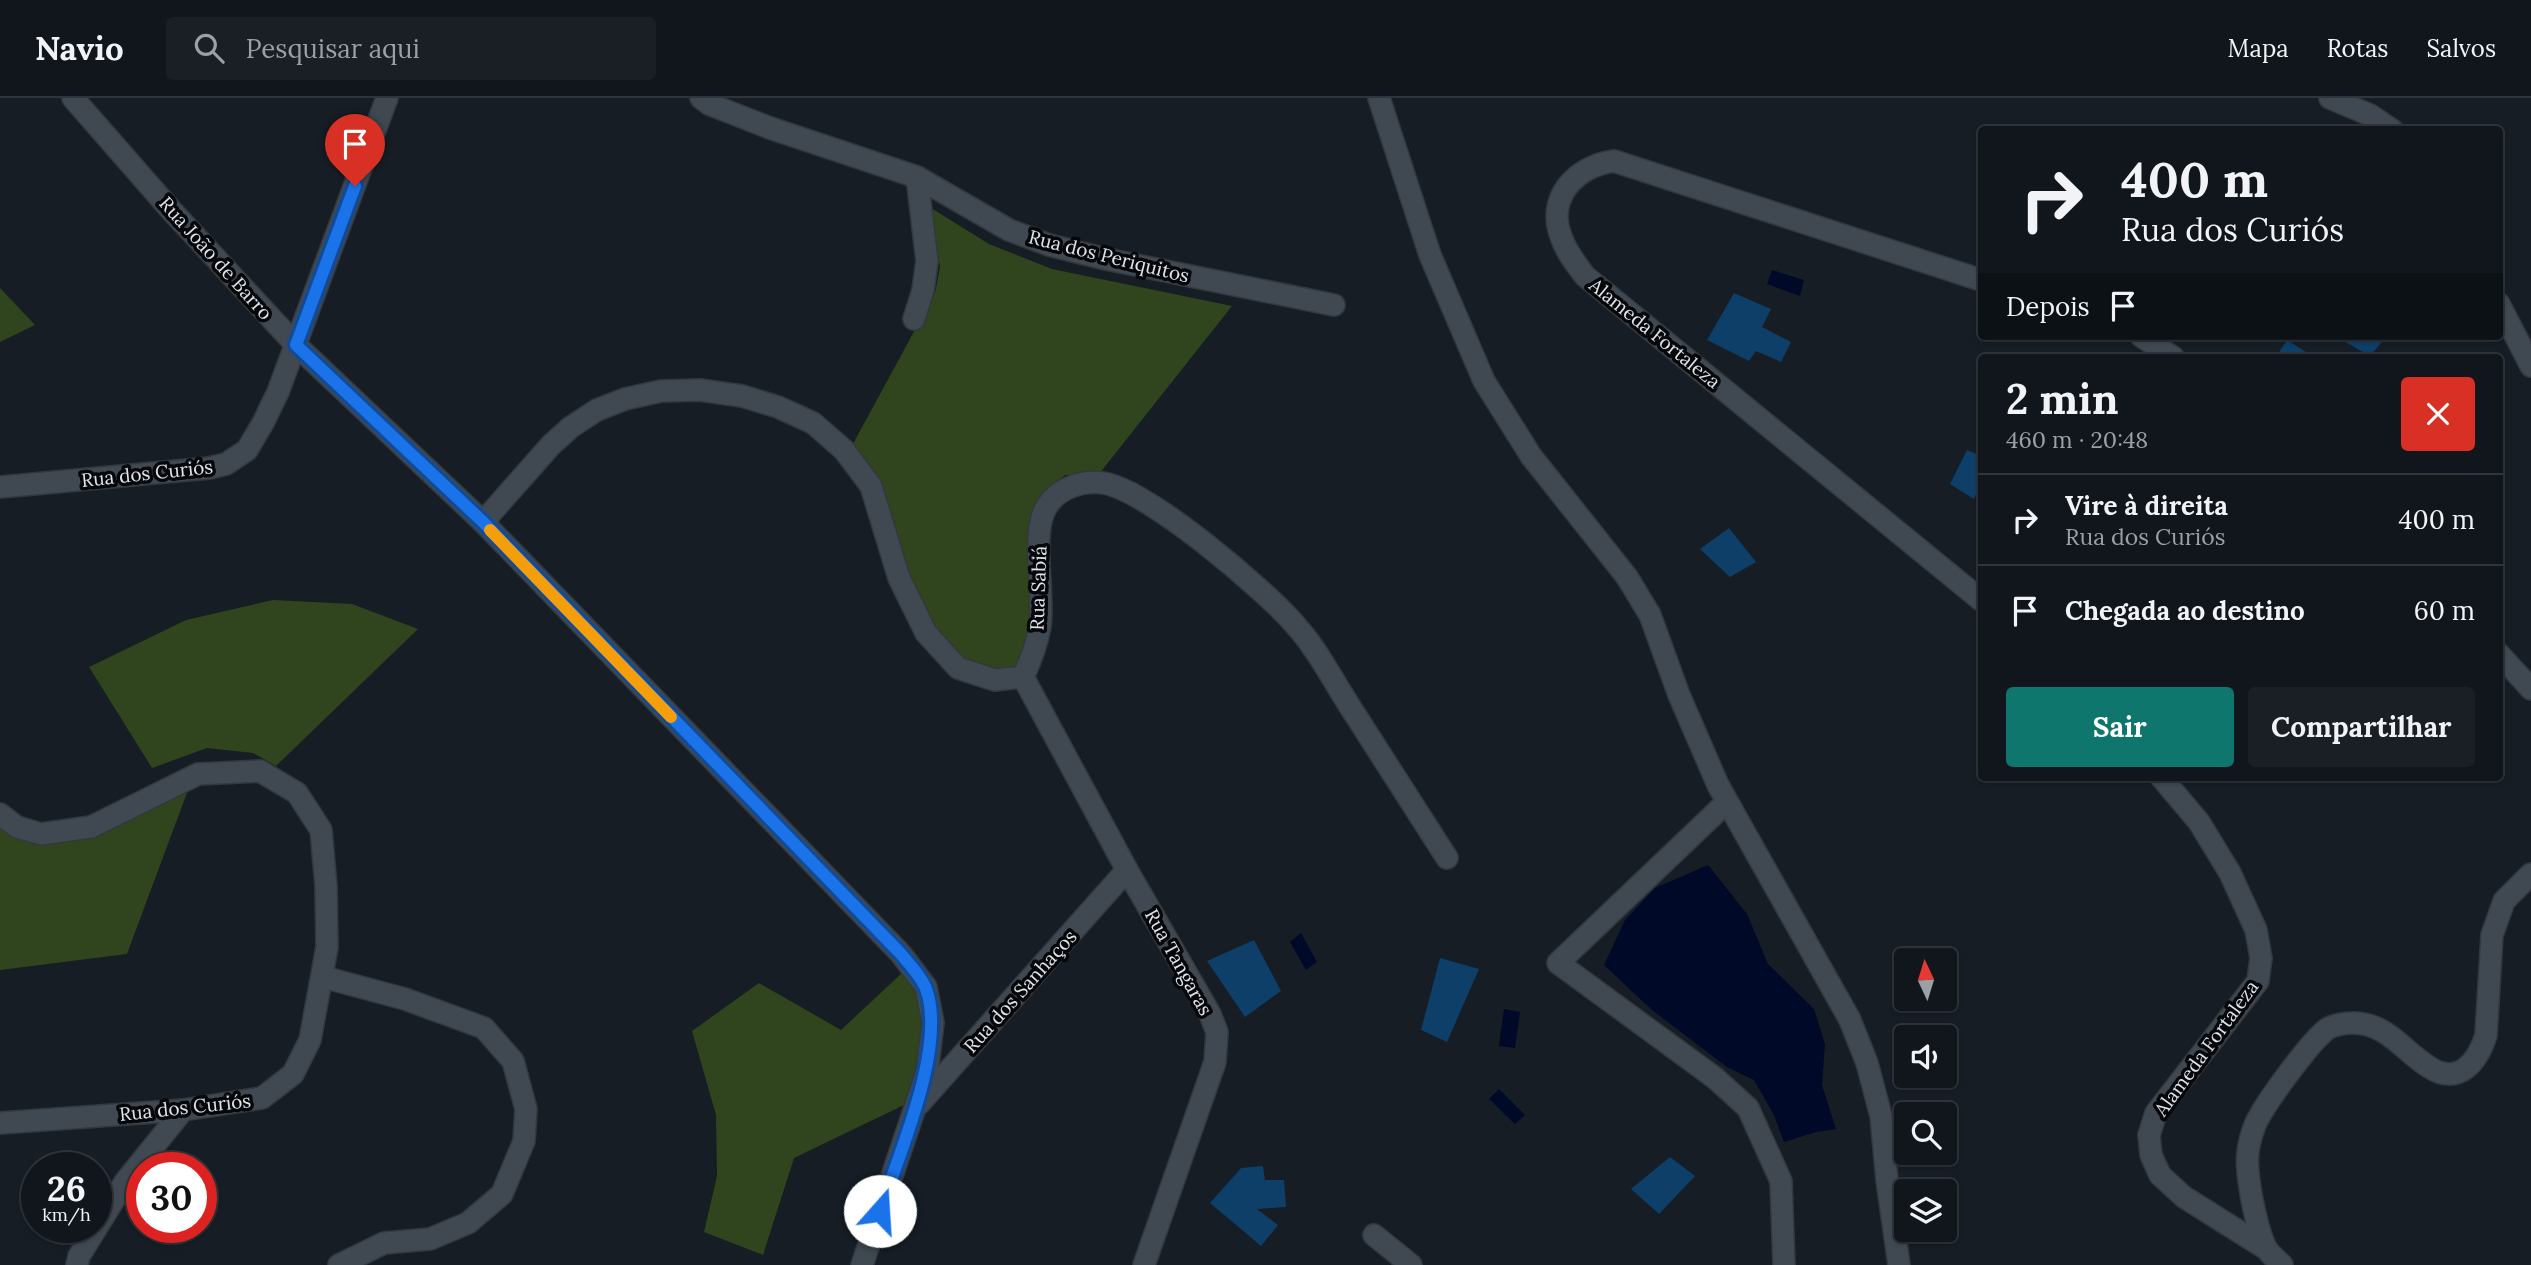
<!DOCTYPE html>
<html lang="pt">
<meta charset="utf-8">
<style>
body{margin:0;font-family:Lora,serif;background:#191f25;color:#f1f3f6;height:100vh;display:flex;flex-direction:column;font-size:26px;white-space:nowrap}
*{box-sizing:border-box;margin:0}
p{font-size:23px;color:#9c9fa3}
.icon{flex:none;width:38px;height:38px;fill:none;stroke:currentColor;stroke-width:2;stroke-linecap:round;stroke-linejoin:round}
.map{position:relative;flex:1;overflow:hidden}
.panel{position:absolute;left:1978px;top:256px;width:525px;height:427px;display:flex;flex-direction:column;background:#10161c;border-radius:7px;box-shadow:0 2px 5px #0004,0 0 0 2px #30353b}
.panel>*{flex:none}
.guide{position:absolute;left:1978px;top:28px;width:525px;height:214px;border-radius:7px;box-shadow:0 2px 5px #0004,0 0 0 2px #30353b;background:#10161c;color:#f1f3f6;overflow:hidden}
.needle{width:46px;rotate:356deg}
.buttons{position:absolute;left:1894px;top:850px;display:grid;gap:14px}
.buttons a{display:grid;place-items:center;width:63px;height:63px;border-radius:7px;background:#10161c;box-shadow:0 2px 5px #0004,0 0 0 2px #30353b;font-size:35px}
.speed{position:absolute;left:21px;top:1054px;display:flex;gap:14px;font-size:35px;font-weight:700;text-align:center}
.speed>*{display:grid;place-content:center;width:91px;height:91px;border-radius:50%;background:#10161c;box-shadow:0 2px 5px #0004,0 0 0 2px #30353b;line-height:1}
.speed small{font-size:18px;font-weight:400}
.speed .limit{border:10px solid #d22;background:#fff;color:#111}
.pin{position:absolute;display:grid;place-items:center;width:60px;height:60px;color:#fff;margin:-72px -30px;border-radius:50% 50% 50% 0;rotate:-45deg;box-shadow:0 0 7px #0007}
.pin .icon{rotate:45deg}
.me{position:absolute;width:77px;margin:-38px;rotate:19deg;stroke-linejoin:round;filter:drop-shadow(0 0 5px #0008)}
.turn{display:flex;align-items:center;gap:24px;height:147px;padding:0 28px;font-size:32px}
.turn .icon{width:91px;height:91px;stroke-width:2.5}
.turn b{display:block;font-size:49px;line-height:60px}
.then{display:flex;align-items:center;height:66px;padding:0 28px;background:#0003;gap:14px;font-size:26px}
.round{display:grid;place-items:center;flex:none;width:74px;height:74px;border-radius:7px;background:#191f25}
.overview{display:flex;align-items:center;justify-content:space-between;height:119px;padding:0 28px}
h1{font-size:42px;font-weight:700;line-height:52px}
.cta{display:flex;gap:14px;margin-top:auto;padding:14px 28px}
.cta a{flex:1;height:80px;border-radius:7px;background:#0f766e;color:#fff;font-size:28px;font-weight:700;line-height:80px;text-align:center}
.cta a+a{background:#191f25;color:#f1f3f6}
ul{padding:0;list-style:none}
li{display:flex;align-items:center;gap:21px;height:91px;padding:0 28px;border-top:2px solid #30353b}
li div{flex:1}
li b{display:block;font-size:26px}
li em{font-style:normal}
header{display:flex;align-items:center;gap:42px;box-sizing:border-box;height:98px;padding:0 35px;background:#10161c;border-bottom:2px solid #30353b}
header strong{font-size:33px}
nav{display:flex;gap:38px;margin-inline-start:auto;font-size:24px}
.search{width:490px;height:63px;background:#191f25;display:flex;align-items:center;gap:18px;box-sizing:border-box;padding:0 24px;border-radius:7px;color:#9c9fa3;font-size:26px}
.map>svg:first-child{display:block}
</style>
<header>
<strong>Navio</strong>
<div class="search"><svg class="icon" aria-label="search" viewBox="0 0 24 24"><circle cx="10" cy="10" r="6"/><path d="M15 15l6 6"/></svg>Pesquisar aqui</div>
<nav><a>Mapa</a><a>Rotas</a><a>Salvos</a></nav>
</header>
<div class="map">
<svg width="2531" height="1167" viewBox="0 0 2531 1167">
<rect width="100%" height="100%" fill="#161d25"/>
<!-- green -->
<g fill="#30441e">
<polygon points="931,110 989,146 1052,171 1232,208 1099,376 1065,377 1043,398 1034,526 1014,576 960,564 931,532 848,355 935,195 940,169"/>
<polygon points="0,190 35,227 0,244"/>
<polygon points="273,502 352,506 418,531 276,668 253,655 207,650 152,670 89,569 186,522"/>
<polygon points="188,692 127,856 0,872 0,720 31,739"/>
<path d="M903,874c5,5 11,11 15,17 17,29 -2,86 -12,115l-112,54 -31,97 -59,-23 13,-56 -1,-61 -24,-84 67,-48 82,47z"/>
</g>
<!-- water -->
<g fill="#000928">
<polygon points="1772,172 1804,182 1800,198 1767,186"/>
<polygon points="1708,767 1747,816 1768,866 1814,911 1825,946 1822,987 1836,1031 1816,1034 1784,1044 1774,1017 1754,982 1727,969 1652,912 1604,867 1625,822 1655,790"/>
<polygon points="1301,835 1317,864 1306,872 1290,844"/>
<polygon points="1504,911 1520,914 1515,950 1499,948"/>
<polygon points="1499,991 1525,1017 1515,1026 1489,1001"/>
</g>
<!-- building -->
<g fill="#0e3f68">
<polygon points="1734,195 1771,211 1762,229 1791,244 1781,264 1756,253 1749,263 1707,242"/>
<polygon points="2335,238 2387,238 2370,258"/>
<polygon points="2287,242 2314,259 2276,259"/>
<polygon points="1967,352 1981,358 1981,386 1974,401 1950,386"/>
<polygon points="1729,430 1756,464 1730,479 1700,451"/>
<polygon points="1254,842 1281,893 1245,919 1207,863"/>
<polygon points="1440,860 1479,871 1447,944 1421,932"/>
<polygon points="1670,1059 1695,1078 1659,1116 1631,1091"/>
<polygon points="1263,1068 1265,1082 1284,1082 1286,1109 1257,1111 1278,1127 1261,1148 1210,1105 1241,1070"/>
</g>
<g fill="none" stroke-linecap="round" stroke-linejoin="round">
<!-- street casing -->
<g stroke="#33383e" stroke-width="24">
<g id="street">
<polyline points="73,0 170,111 296,247 483,424 901,856 926,889 933,925 927,974 862,1167"/>
<polyline points="701,0 709,6 770,30 917,79 1009,132 1049,147 1106,161 1334,207"/>
<polyline points="1379,0 1430,157 1484,283 1531,358 1627,479 1650,517 1679,597 1718,687 1850,922 1867,965 1881,1018 1887,1082 1899,1167"/>
<polyline points="2330,0 2370,17 2392,32"/>
<path d="M1981,182l-367,-119c-39,5 -69,38 -52,78 5,14 14,25 23,37l396,324"/>
<polyline points="2499,206 2531,268"/>
<polyline points="914,221 923,192 927,163 917,79"/>
<polyline points="2141,238 2173,259"/>
<polyline points="0,389 209,370 226,366 247,352 263,325 278,294 387,0"/>
<path d="M483,424l68,-77 20,-18 26,-17 28,-11 36,-8 39,-1 42,6 36,11 35,16 31,27 27,36 28,92 27,55 32,35 37,12 28,-3c8,-17 14,-33 17,-51 5,-31 -10,-95 7,-120 11,-18 36,-26 56,-23 44,6 164,108 194,144 20,22 34,50 50,75 33,52 67,104 100,156"/>
<polyline points="2499,556 2531,591"/>
<polyline points="1023,579 1127,772 1210,916 1217,934 1215,964 1144,1167"/>
<polyline points="2161,679 2199,724 2230,775 2256,832 2261,860 2258,883 2156,1015 2149,1037 2151,1057 2160,1077 2184,1099 2265,1150"/>
<polyline points="1727,704 1558,865 1715,980 1748,1010 1781,1083 1784,1167"/>
<polyline points="0,716 17,729 41,736 91,729 198,676 260,673 297,695 321,732 326,788 327,849 310,942 293,976 262,1000 183,1012 0,1025"/>
<polyline points="323,879 405,901 484,930 513,963 526,1011 524,1043 502,1096 468,1125 430,1141 384,1145 339,1167"/>
<polyline points="919,1006 1127,772"/>
<polyline points="1374,1137 1411,1167"/>
<polyline points="77,1167 79,1158 125,1084 183,1012"/>
<path d="M2282,1167c-6,-6 -14,-12 -17,-19 -9,-20 -20,-73 -17,-94 1,-10 6,-27 11,-35 11,-20 51,-75 68,-88 6,-4 18,-6 25,-6 34,-1 51,28 77,44 30,20 49,-6 57,-32l6,-100 12,-34 27,-27"/>
</g>
</g>
<!-- street -->
<use href="#street" stroke="#404951" stroke-width="21"/>
</g>
<g fill="none" stroke-linecap="round" stroke-linejoin="round">
<!-- route casing -->
<g stroke="#114b97" stroke-width="18">
<path id="route" d="M355,88l-59,159 187,177 418,432c8,10 21,23 25,35 21,57 -27,165 -46,222"/>
</g>
<!-- route -->
<use href="#route" stroke="#1a73e8" stroke-width="12"/>
<!-- slow -->
<polyline stroke="#f59e0b" stroke-width="12" points="490,432 671,619"/>
</g>
<g text-anchor="middle" stroke-width="7" stroke-linejoin="round" paint-order="stroke">
<!-- street labels -->
<g font-size="19" fill="#dfe4ea" stroke="#05070a">
<text transform="translate(1109 158) rotate(14)" y="7">Rua dos Periquitos</text>
<text transform="translate(216 160) rotate(48)" y="7">Rua João de Barro</text>
<text transform="translate(1655 235) rotate(39)" y="7">Alameda Fortaleza</text>
<text transform="translate(147 375) rotate(-6)" y="7">Rua dos Curiós</text>
<text transform="translate(1038 490) rotate(-88)" y="7">Rua Sabiá</text>
<text transform="translate(1179 864) rotate(61)" y="7">Rua Tangaras</text>
<text transform="translate(1020 893) rotate(-48)" y="7">Rua dos Sanhaços</text>
<text transform="translate(2206 950) rotate(-54)" y="7">Alameda Fortaleza</text>
<text transform="translate(185 1009) rotate(-6)" y="7">Rua dos Curiós</text>
</g>
</g>
</svg>
<div class="buttons">
<a><svg class="needle" viewBox="-14 -14 28 28"><path d="M0-13l5 13h-10z" fill="#e53935"/><path d="M0 13l5-13h-10z" fill="#9c9fa3"/></svg></a>
<a><svg class="icon" aria-label="sound" viewBox="0 0 24 24"><path d="M4 9h4l5-4v14l-5-4H4zM17 9q2 3 0 6"/></svg></a>
<a><svg class="icon" aria-label="search" viewBox="0 0 24 24"><circle cx="10" cy="10" r="6"/><path d="M15 15l6 6"/></svg></a>
<a><svg class="icon" aria-label="layers" viewBox="0 0 24 24"><path d="M12 4l9 5-9 5-9-5zM3 14l9 5 9-5"/></svg></a>
</div>
<div class="speed"><div>26<small>km/h</small></div><div class="limit">30</div></div>
<div class="pin" style="left:355px;top:88px;background:#d93025"><svg class="icon" aria-label="arrive" viewBox="0 0 24 24"><path d="M6 21V4h12l-3 4 3 4H6"/></svg></div>
<svg class="me" style="left:880px;top:1113px" viewBox="-20 -20 40 40"><circle r="19" fill="#fff"/><path d="M0-13L10 11 0 6-10 11z" fill="#1a73e8"/></svg>
<div class="guide">
<div class="turn"><svg class="icon" aria-label="right" viewBox="0 0 24 24"><path d="M7 20v-9h11M14 6l5 5-5 5"/></svg><div><b>400 m</b>Rua dos Curiós</div></div>
<div class="then">Depois<svg class="icon" aria-label="arrive" viewBox="0 0 24 24"><path d="M6 21V4h12l-3 4 3 4H6"/></svg></div>
</div>
<section class="panel">
<div class="overview"><div><h1>2 min</h1><p>460 m · 20:48</p></div><a class="round" style="background:#d93025;color:#fff"><svg class="icon" aria-label="close" viewBox="0 0 24 24"><path d="M6 6l12 12M18 6L6 18"/></svg></a></div>
<ul>
<li><svg class="icon" aria-label="right" viewBox="0 0 24 24"><path d="M7 20v-9h11M14 6l5 5-5 5"/></svg><div><b>Vire à direita</b><p>Rua dos Curiós</p></div><em>400 m</em></li>
<li><svg class="icon" aria-label="arrive" viewBox="0 0 24 24"><path d="M6 21V4h12l-3 4 3 4H6"/></svg><div><b>Chegada ao destino</b></div><em>60 m</em></li>
</ul>
<div class="cta"><a>Sair</a><a>Compartilhar</a></div>
</section>
</div>
